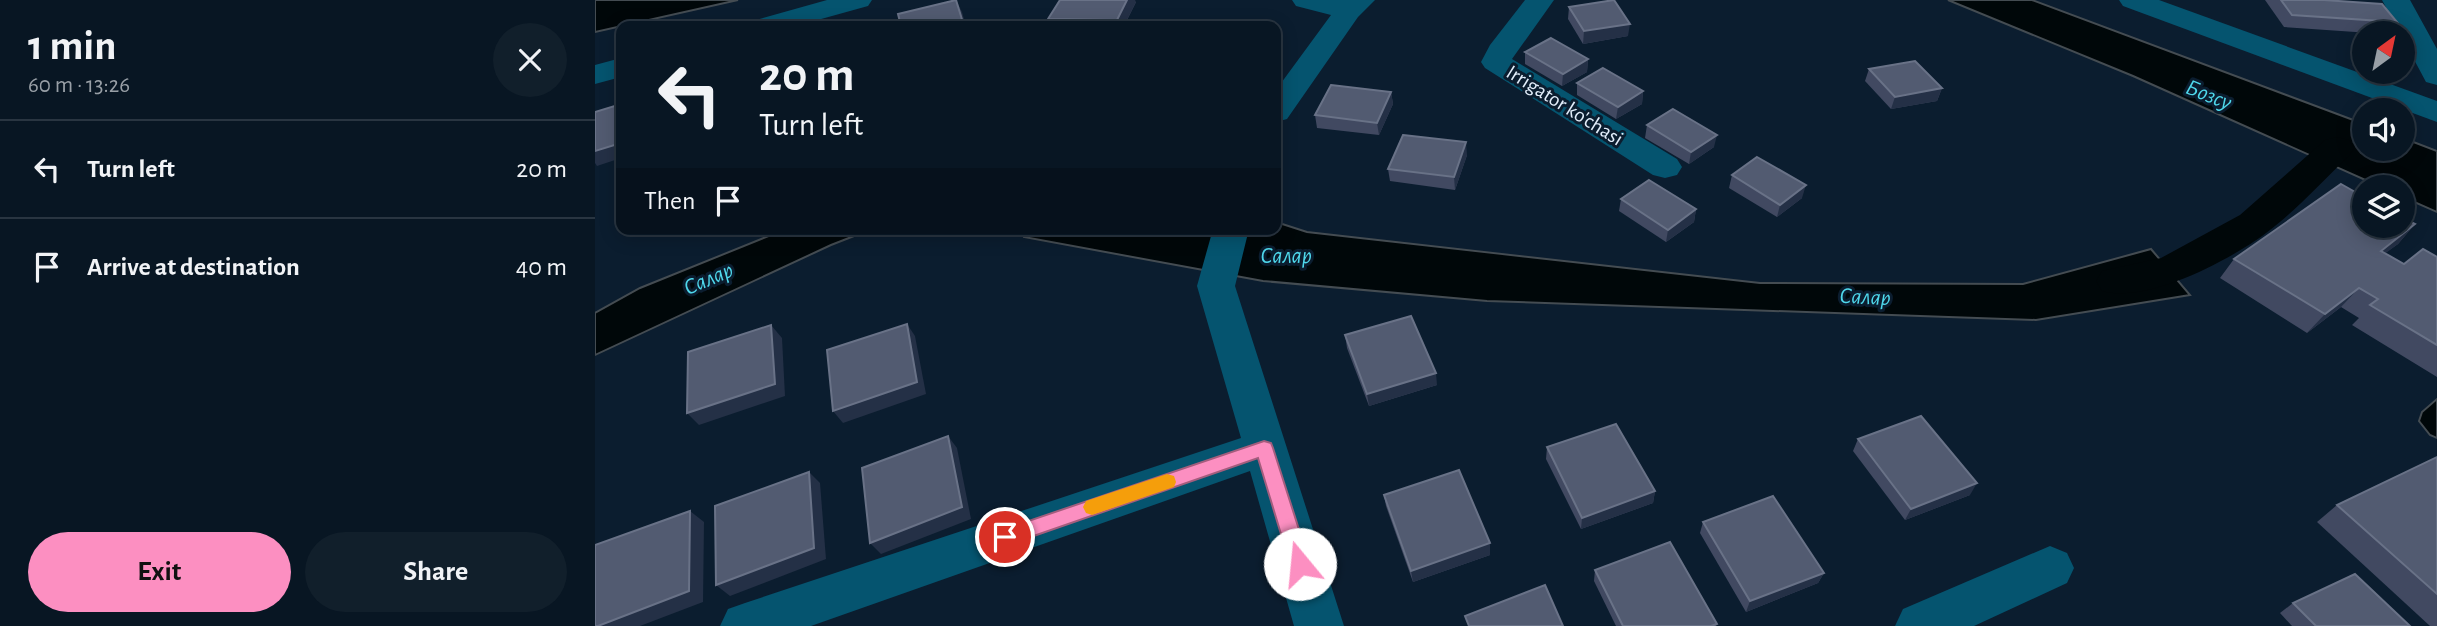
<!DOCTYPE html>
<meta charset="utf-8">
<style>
body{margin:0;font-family:"Alegreya Sans",sans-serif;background:#111f2b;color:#f1f3f6;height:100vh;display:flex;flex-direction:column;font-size:26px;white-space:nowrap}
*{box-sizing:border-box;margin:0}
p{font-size:23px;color:#989fa6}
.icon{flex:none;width:38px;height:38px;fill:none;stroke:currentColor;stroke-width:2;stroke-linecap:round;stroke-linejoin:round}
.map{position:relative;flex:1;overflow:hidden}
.drawer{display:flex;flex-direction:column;background:#081623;width:595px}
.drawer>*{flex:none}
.top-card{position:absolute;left:21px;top:21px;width:665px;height:214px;border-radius:14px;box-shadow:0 4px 18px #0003,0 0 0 2px #293541;background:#081623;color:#f1f3f6;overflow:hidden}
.needle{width:46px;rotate:33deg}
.controls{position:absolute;left:1757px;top:21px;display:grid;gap:14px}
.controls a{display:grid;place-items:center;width:63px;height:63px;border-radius:50%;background:#081623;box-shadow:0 4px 18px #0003,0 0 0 2px #293541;font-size:35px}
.pin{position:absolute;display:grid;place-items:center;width:60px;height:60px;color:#fff;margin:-30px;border:4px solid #fff;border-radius:50%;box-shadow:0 2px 7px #0007}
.me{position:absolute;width:77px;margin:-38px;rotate:343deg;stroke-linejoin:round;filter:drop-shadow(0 0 5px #0008)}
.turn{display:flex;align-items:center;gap:24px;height:147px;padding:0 28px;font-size:32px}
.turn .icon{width:91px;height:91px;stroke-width:2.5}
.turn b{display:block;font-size:49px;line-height:60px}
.then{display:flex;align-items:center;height:66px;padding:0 28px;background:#0003;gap:14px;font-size:26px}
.round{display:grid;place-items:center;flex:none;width:74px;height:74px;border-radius:37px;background:#111f2b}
.summary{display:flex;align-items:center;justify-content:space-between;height:119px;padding:0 28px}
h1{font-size:42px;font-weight:700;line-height:52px}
.primary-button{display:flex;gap:14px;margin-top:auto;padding:14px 28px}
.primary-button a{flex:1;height:80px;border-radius:42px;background:#fc8fc1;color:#111;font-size:28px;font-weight:700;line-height:80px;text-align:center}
.primary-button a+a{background:#111f2b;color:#f1f3f6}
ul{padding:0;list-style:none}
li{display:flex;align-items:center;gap:21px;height:98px;padding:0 28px;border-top:2px solid #293541}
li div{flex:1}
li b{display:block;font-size:26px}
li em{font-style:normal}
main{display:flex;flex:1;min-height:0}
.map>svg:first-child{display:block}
</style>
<main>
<section class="drawer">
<div class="summary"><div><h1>1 min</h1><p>60 m · 13:26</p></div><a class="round"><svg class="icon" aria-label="close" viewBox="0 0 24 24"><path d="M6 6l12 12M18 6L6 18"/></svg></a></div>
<ul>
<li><svg class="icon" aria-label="left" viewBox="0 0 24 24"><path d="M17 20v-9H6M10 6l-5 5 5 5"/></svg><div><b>Turn left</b></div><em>20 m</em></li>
<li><svg class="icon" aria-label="arrive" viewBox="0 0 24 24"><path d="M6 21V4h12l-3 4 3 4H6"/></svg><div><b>Arrive at destination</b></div><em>40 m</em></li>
</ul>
<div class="primary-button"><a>Exit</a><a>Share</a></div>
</section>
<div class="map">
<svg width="1842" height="626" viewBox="0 0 1842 626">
<rect width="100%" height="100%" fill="#0b1d2f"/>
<!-- water -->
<g fill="#000709" stroke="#444c52" stroke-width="2">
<polygon points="0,0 143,0 0,32"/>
<polygon points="1353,0 1437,0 1769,124 1769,149 1808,149 1808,138 1842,151 1842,212 1808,197 1808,187 1786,187 1538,76"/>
<polygon points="681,222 712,232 1165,283 1428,284 1556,249 1595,295 1441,320 892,301 668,281 429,237 430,229 681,229"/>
<polygon points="191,229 277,229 236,245 0,355 0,313 45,288"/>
<polygon points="1842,399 1842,438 1835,435 1824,421 1827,412"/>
</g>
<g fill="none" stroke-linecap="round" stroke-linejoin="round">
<!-- canal -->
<path fill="#000709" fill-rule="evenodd" d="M1742,137l12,3 5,8 -5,8c-27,25 -53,55 -83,77 -36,27 -119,71 -164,58l-6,-10 6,-10 59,-13 79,-43 85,-75z"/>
<!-- minor -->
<g fill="#05546f" fill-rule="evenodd">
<polygon points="232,0 277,0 273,6 201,26 157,26 161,20"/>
<polygon points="697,0 780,0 763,17 692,119 681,122 681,90 736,15 701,6"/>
<polygon points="930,0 959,0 917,59 1082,159 1087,167 1082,175 1070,178 1058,175 890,68 886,62 895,45"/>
<polygon points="1524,0 1564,0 1842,101 1842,122 1528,6"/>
<polygon points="1787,0 1815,0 1842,49 1842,85 1831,82 1808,39 1808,33 1805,33"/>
<polygon points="26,58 26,77 0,84 0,65"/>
<polygon points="618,229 654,229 640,286 749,626 699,626 655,471 216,626 125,626 133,609 150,603 646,438 602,286"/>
<polygon points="1455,546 1472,553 1479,568 1472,583 1379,626 1300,626 1308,609"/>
</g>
</g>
<!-- wall -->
<g fill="#414961">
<polygon points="1670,0 1729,0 1802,22 1794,33 1775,33 1689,27"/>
<polygon points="541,2 529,26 456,26 453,19"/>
<polygon points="974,7 1033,36 988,44 973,19"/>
<polygon points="930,52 993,59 992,72 967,86 930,64"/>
<polygon points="1274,69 1347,88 1342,101 1296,109 1270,81"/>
<polygon points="982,83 1048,91 1047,104 1021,119 982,95"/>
<polygon points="796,92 798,104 784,135 722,128 720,115"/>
<polygon points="1052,125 1119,147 1094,164 1050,138"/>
<polygon points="872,155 860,190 795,181 793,169"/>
<polygon points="1137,175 1207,198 1182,217 1134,188"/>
<polygon points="1026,199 1101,209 1099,222 1071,242 1024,211"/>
<polygon points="1820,224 1803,244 1790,253 1809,264 1842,257 1842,377 1757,325 1764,318 1746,307 1712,333 1625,278 1639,259"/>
<polygon points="750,335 842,385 774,406 752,348"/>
<polygon points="1263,439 1375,495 1310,520 1258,451"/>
<polygon points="952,447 1060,491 1058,503 986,529 951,459"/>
<polygon points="1842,457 1842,626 1835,626 1722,522 1742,505"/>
<polygon points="789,495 895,543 895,555 818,582 791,506"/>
<polygon points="1108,522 1229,573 1223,583 1151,612 1105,533"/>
<polygon points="1000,570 1122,624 1121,626 1021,626 999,581"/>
<polygon points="1698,603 1815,626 1697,626 1685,613"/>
</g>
<!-- shaded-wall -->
<g fill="#243046">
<polygon points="361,0 367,12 371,26 369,26"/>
<polygon points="532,0 540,0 541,2 529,26 524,26 522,20"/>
<polygon points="1035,24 1033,36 988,44 989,31"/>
<polygon points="993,59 992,72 967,86 968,74"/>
<polygon points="1347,88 1342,101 1296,109 1300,97"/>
<polygon points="1048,91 1047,104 1021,119 1023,107"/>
<polygon points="796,92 798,104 784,135 782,123"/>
<polygon points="1122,135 1119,147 1094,164 1096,152"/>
<polygon points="871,142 872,155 860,190 859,177"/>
<polygon points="26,143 26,158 2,166 0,163 0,151"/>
<polygon points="1211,185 1207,198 1182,217 1185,205"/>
<polygon points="1101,209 1099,222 1071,242 1073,230"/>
<polygon points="1820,224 1803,244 1768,270 1786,251"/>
<polygon points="1764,288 1746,307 1712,333 1730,314"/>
<polygon points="312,324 320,336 331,394 248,423 238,411"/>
<polygon points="176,325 187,338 190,396 104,425 92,413"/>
<polygon points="841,373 842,385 774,406 772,394"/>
<polygon points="353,436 362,448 376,519 286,554 275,543"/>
<polygon points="214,472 225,483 231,559 135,596 121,585"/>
<polygon points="1382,483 1375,495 1310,520 1316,509"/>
<polygon points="1060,491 1058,503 986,529 987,518"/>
<polygon points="95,511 109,522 108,602 45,626 3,626"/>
<polygon points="895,543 895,555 818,582 816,571"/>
<polygon points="1229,573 1223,583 1151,612 1155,601"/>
</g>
<!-- building -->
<g fill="#525b71" stroke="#697287" stroke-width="2">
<polygon points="361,0 369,26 306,26 303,14"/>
<polygon points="465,0 532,0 522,20 453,19"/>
<polygon points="1019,0 1035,24 989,31 974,7"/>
<polygon points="1686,0 1729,0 1787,4 1802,22 1697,15"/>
<polygon points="956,38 993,59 968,74 930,52"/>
<polygon points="1320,61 1347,88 1300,97 1274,69"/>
<polygon points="1008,68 1048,91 1023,107 982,83"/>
<polygon points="736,85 796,92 782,123 720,115"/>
<polygon points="26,104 26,143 0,151 0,112"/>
<polygon points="1078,109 1122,135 1096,152 1052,125"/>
<polygon points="808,135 871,142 859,177 793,169"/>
<polygon points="1162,157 1211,185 1185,205 1137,175"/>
<polygon points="1054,180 1101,209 1073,230 1026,199"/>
<polygon points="1746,184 1769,197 1769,226 1808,226 1808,218 1820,224 1786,251 1809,264 1828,249 1842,257 1842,345 1775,305 1783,299 1764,288 1730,314 1639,259"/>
<polygon points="816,316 841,373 772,394 750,335"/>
<polygon points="312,324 322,382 238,411 232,350"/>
<polygon points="176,325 180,384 92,413 93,352"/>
<polygon points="1326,416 1382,483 1316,509 1263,439"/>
<polygon points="1021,424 1060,491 987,518 952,447"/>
<polygon points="353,436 367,507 275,543 267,468"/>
<polygon points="1842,457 1842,594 1742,505"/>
<polygon points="864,470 895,543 816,571 789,495"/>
<polygon points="214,472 219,548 121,585 120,506"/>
<polygon points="1178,496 1229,573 1155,601 1108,522"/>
<polygon points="95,511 94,591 3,626 0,626 0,545"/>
<polygon points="1075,542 1122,624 1116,626 1028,626 1000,570"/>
<polygon points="1760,574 1815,626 1721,626 1698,603"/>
<polygon points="950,585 968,626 874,626 870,616"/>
</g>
<!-- route -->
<polygon fill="#fc8fc1" stroke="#a45d7d" stroke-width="2" points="669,441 676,443 678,448 715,564 712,571 705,573 698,571 695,564 663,458 410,546 403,543 400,537 403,531 410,529"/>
<!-- slow -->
<polygon fill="#f59e0b" points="572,474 579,476 581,482 579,487 497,515 491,513 488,507 491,501"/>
<g text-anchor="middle" stroke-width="6" stroke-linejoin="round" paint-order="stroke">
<!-- street labels -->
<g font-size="21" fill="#e2eefb" stroke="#0b1d2f">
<text transform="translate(970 105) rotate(32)" y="7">Irrigator ko'chasi</text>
</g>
<!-- water labels -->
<g font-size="23" font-style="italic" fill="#4fd8ec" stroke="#0b1d2f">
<text transform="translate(1614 94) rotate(22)" y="8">Бозсу</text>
<text x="691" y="263">Салар</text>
<text transform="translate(113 278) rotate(-23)" y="8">Салар</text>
<text transform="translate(1270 296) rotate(3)" y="8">Салар</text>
</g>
</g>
</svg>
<div class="controls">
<a><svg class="needle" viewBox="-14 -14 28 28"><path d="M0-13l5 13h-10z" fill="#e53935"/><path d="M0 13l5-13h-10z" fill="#989fa6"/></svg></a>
<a><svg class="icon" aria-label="sound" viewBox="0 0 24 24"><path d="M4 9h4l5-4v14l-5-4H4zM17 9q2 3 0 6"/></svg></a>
<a><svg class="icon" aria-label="layers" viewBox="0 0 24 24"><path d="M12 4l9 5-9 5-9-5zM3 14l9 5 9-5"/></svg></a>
</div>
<div class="pin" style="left:410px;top:537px;background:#d93025"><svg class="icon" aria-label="arrive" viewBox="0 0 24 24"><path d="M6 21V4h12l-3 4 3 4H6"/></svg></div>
<svg class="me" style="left:705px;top:564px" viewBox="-20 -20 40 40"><circle r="19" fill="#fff"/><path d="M0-13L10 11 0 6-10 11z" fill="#fc8fc1"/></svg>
<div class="top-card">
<div class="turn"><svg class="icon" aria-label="left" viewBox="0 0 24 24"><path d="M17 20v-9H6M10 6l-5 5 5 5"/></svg><div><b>20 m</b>Turn left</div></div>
<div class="then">Then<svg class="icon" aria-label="arrive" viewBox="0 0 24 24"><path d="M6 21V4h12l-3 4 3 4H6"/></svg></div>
</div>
</div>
</main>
